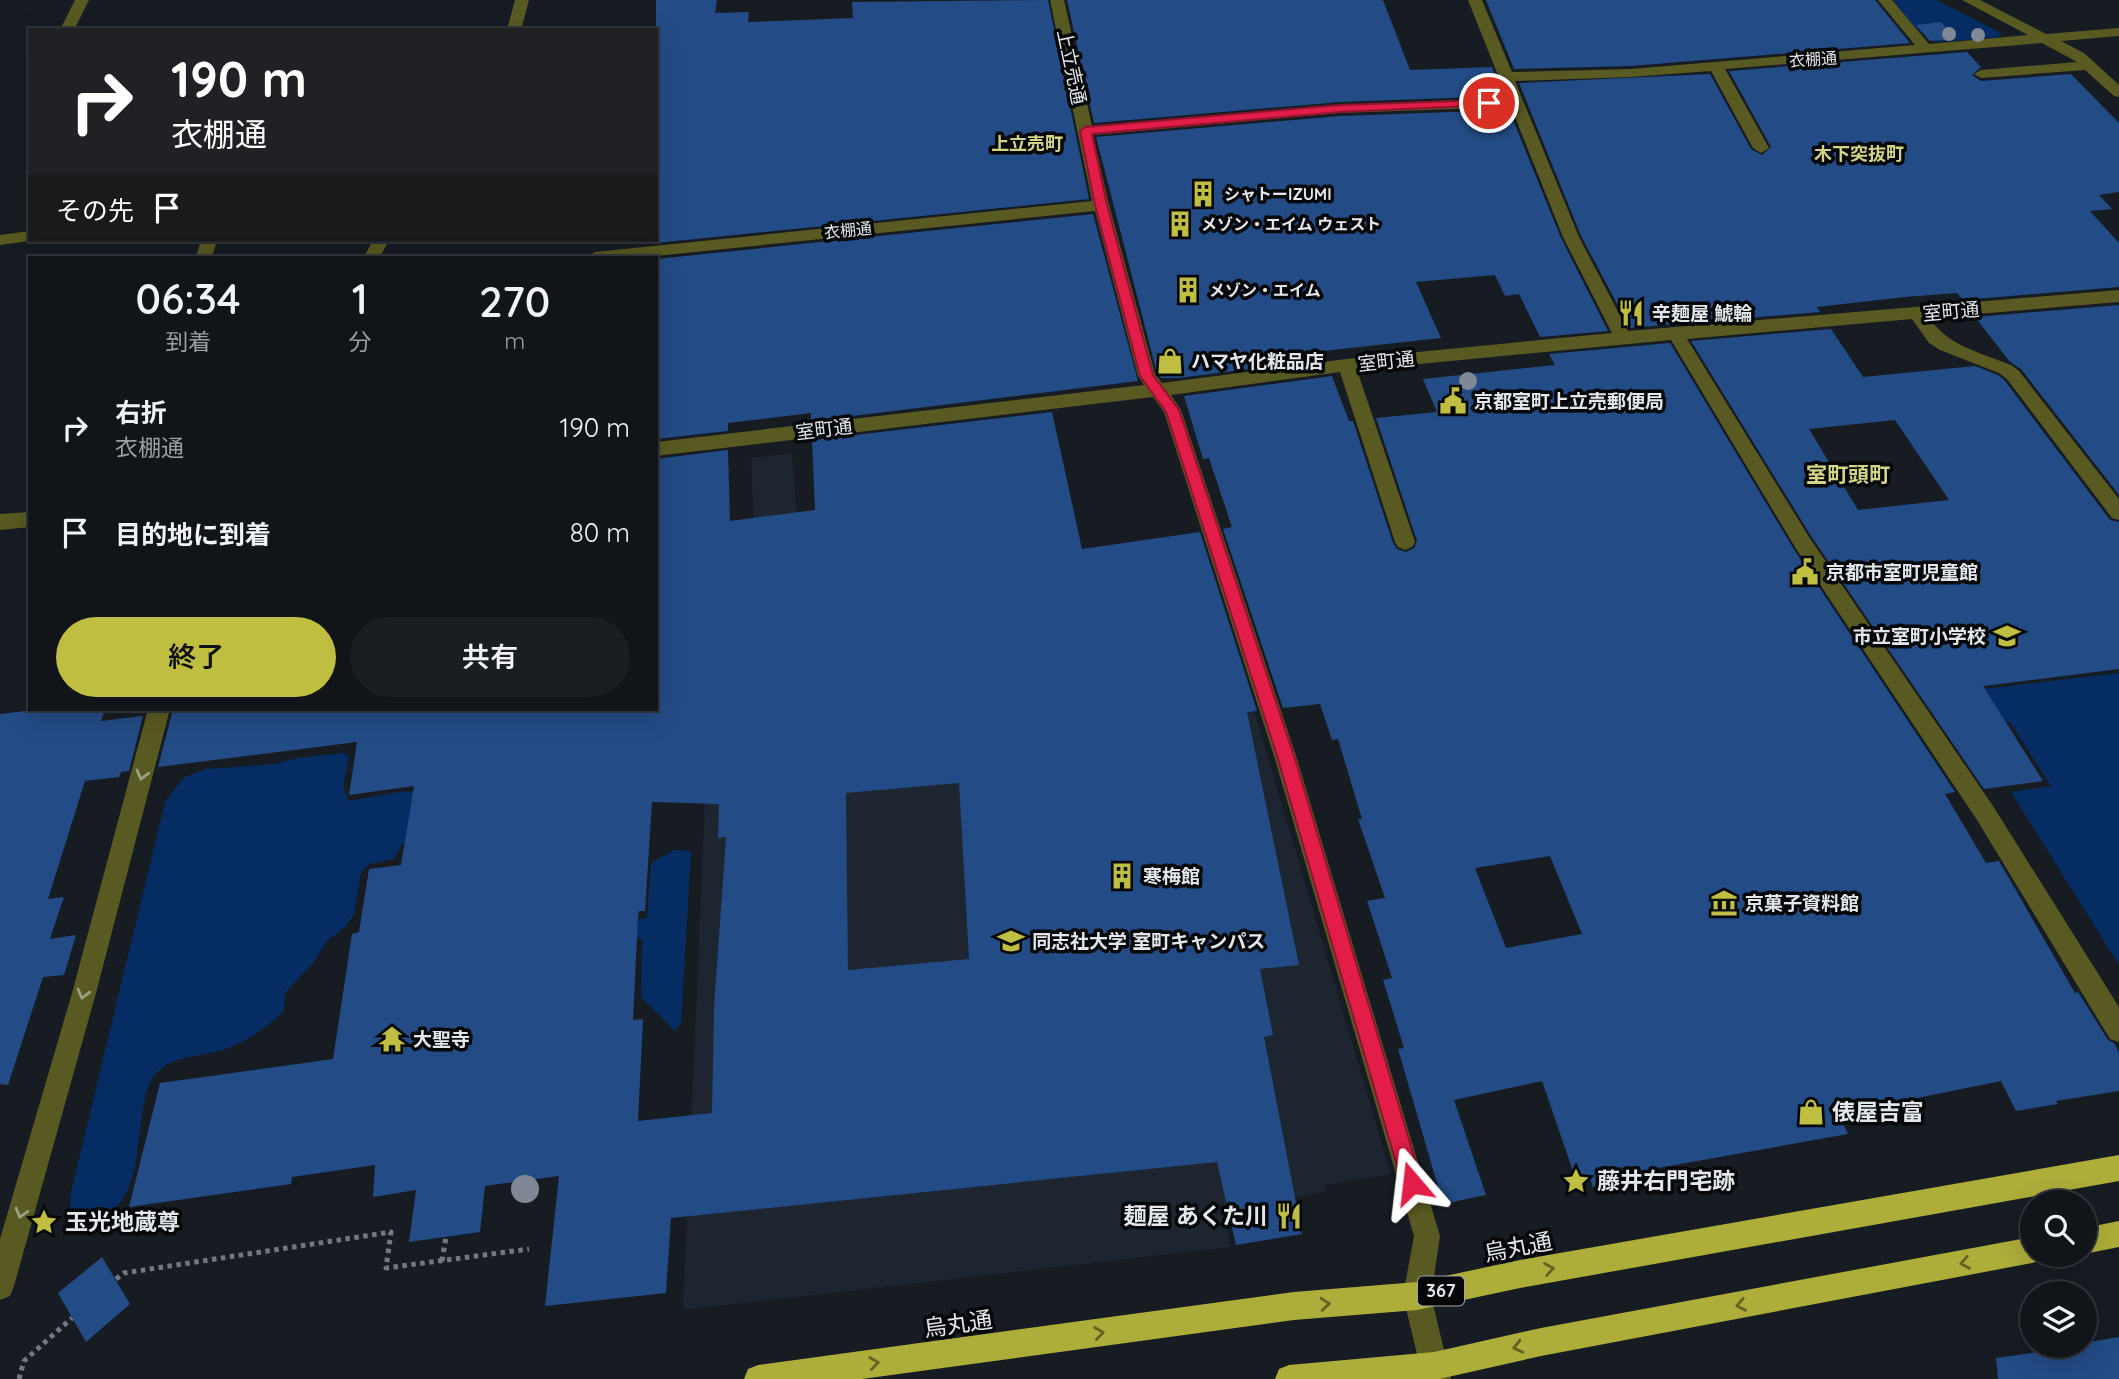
<!DOCTYPE html>
<html lang="ja">
<meta charset="utf-8">
<style>
body{margin:0;font-family:Quicksand,"Noto Sans JP",sans-serif;background:#1a1e23;color:#f1f3f6;height:100vh;display:flex;flex-direction:column;font-size:26px;white-space:nowrap}
*{box-sizing:border-box;margin:0}
p{font-size:23px;color:#9c9fa2}
.icon{flex:none;width:38px;height:38px;fill:none;stroke:currentColor;stroke-width:2;stroke-linecap:round;stroke-linejoin:round}
.map{position:relative;flex:1;overflow:hidden}
.sheet{position:absolute;left:28px;top:256px;width:630px;height:455px;display:flex;flex-direction:column;background:#11151a;border-radius:0px;box-shadow:0 7px 28px #0002,0 0 0 2px #303439}
.sheet>*{flex:none}
.guide{position:absolute;left:28px;top:28px;width:630px;height:214px;border-radius:0px;box-shadow:0 7px 28px #0002,0 0 0 2px #303439;background:#202124;color:#fff;overflow:hidden}
.controls{position:absolute;left:2020px;top:1190px;display:grid;gap:14px}
.controls a{display:grid;place-items:center;width:77px;height:77px;border-radius:50%;background:#11151a;box-shadow:0 7px 28px #0002,0 0 0 2px #303439;font-size:35px}
.pin{position:absolute;display:grid;place-items:center;width:60px;height:60px;color:#fff;margin:-30px;border:4px solid #fff;border-radius:50%;box-shadow:0 2px 7px #0007}
.me{position:absolute;width:77px;margin:-38px;rotate:343deg;stroke-linejoin:round;filter:drop-shadow(0 0 5px #0008)}
.turn{display:flex;align-items:center;gap:24px;height:147px;padding:0 28px;font-size:32px}
.turn .icon{width:91px;height:91px;stroke-width:2.5}
.turn b{display:block;font-size:49px;line-height:60px}
.then{display:flex;align-items:center;height:66px;padding:0 28px;background:#0003;gap:14px;font-size:26px}
.eta{display:flex;justify-content:space-evenly;align-items:center;height:119px;text-align:center}
.eta b{font-size:42px;font-weight:600;line-height:49px}
.primary-button{display:flex;gap:14px;margin-top:auto;padding:14px 28px}
.primary-button a{flex:1;height:80px;border-radius:42px;background:#bfbe41;color:#111;font-size:28px;font-weight:600;line-height:80px;text-align:center}
.primary-button a+a{background:#1a1e23;color:#f1f3f6}
ul{padding:0;list-style:none}
li{display:flex;align-items:center;gap:21px;height:105px;padding:0 28px}
li div{flex:1}
li b{display:block;font-size:26px}
li em{font-style:normal}
.map>svg:first-child{display:block}
</style>
<div class="map">
<svg width="2119" height="1379" viewBox="0 0 2119 1379">
<rect width="100%" height="100%" fill="#171c23"/>
<!-- built -->
<polygon fill="#1d2531" points="792,453 810,688 1243,673 1391,1174 1324,1185 1326,1192 1224,1210 1231,1247 683,1310 709,708 761,703 751,458"/>
<!-- green -->
<g fill="#052d63">
<path d="M1893,0h43l65,33 -2,4 -59,5c-21,-5 -34,-26 -47,-42z"/>
<polygon points="2119,673 2119,965 2011,792 2051,786 2010,722 1971,727 1951,693"/>
<path d="M344,753l5,4 -6,29 5,15 57,-10 19,3 -7,46 -15,4 -8,15 -25,5 -8,8 -7,42 -9,13 -18,14 -13,21 -29,31 -1,18c-16,15 -32,27 -53,36 -26,11 -66,6 -80,34 -19,38 -3,119 -50,135 -8,2 -18,2 -27,4l-4,-10 1,-18 94,-390 18,-24 23,-9 69,-5 22,-6z"/>
<polygon points="674,850 691,851 681,1023 675,1031 641,997 642,939 603,924 647,918 651,863"/>
</g>
<!-- building -->
<g fill="#234b85" fill-rule="evenodd">
<polygon points="656,0 717,0 715,13 749,12 748,22 853,18 852,2 1048,0 1089,199 656,243"/>
<polygon points="1067,0 1383,0 1410,70 1492,67 1503,96 1340,102 1094,123"/>
<polygon points="1486,0 1875,0 1910,43 1631,66 1514,69"/>
<polygon points="1941,22 1956,39 1930,41 1916,25"/>
<polygon points="1967,52 1981,67 1972,75 1981,81 2071,74 2119,123 2119,192 2099,195 2112,209 2090,211 2119,243 2119,287 1963,300 1957,293 1905,297 1817,307 1820,312 1630,328 1581,236 1519,83 1710,74 1751,149 1762,155 1771,147 1729,71"/>
<polygon points="1509,110 1561,238 1608,331 1540,337 1519,294 1505,296 1495,275 1416,282 1441,338 1323,351 1326,359 1179,378 1161,378 1157,373 1096,137 1340,116"/>
<polygon points="1093,214 1138,381 811,421 811,413 728,423 728,431 656,439 656,259"/>
<polygon points="2119,305 2119,495 2021,369 2010,362 1975,317"/>
<path d="M1831,329l32,48 112,-11 23,9 7,6 105,139 9,2v147l-136,17 60,95 -59,8 -173,-253 -120,-195zM1895,420l54,80 -91,10 -49,-81z"/>
<path d="M1670,343l123,205 162,244 -10,2 41,69 13,-2 76,132 3,-1 30,48 6,3 5,9v39l-63,10 2,3 -42,7 -15,-30 -163,33 10,20 -190,34 3,6 -68,13 -3,-9 -14,2 -34,-99 -88,19 32,95 -43,9 -45,-155 6,-1 -21,-68 9,-2 -25,-77 18,-3 -27,-79h4l-24,-80 -6,1 -12,-36 -37,4 -60,-179 9,-2 -23,-69 -6,1 -19,-63 148,-20 17,45h4l40,122 4,6 9,3 8,-4 3,-7 -41,-123 61,-6 -14,-33 132,-14 -6,-11zM1550,856l32,78 -76,14 -31,-80z"/>
<path d="M1052,412l30,137 118,-17 57,179 -10,1 52,253 -39,4 13,66 -9,2 38,197 -66,11 -19,-83 -546,56 -5,75 -121,13 14,-130 -74,10 -5,46 -71,10 7,-52 -43,7 2,-32 -83,12 -1,7 -162,23 31,-124 173,-24 19,-125 7,-2 10,-63 32,-4 13,-79 -65,9 8,-53 -199,25 14,-54 15,-2v-2h469v-250l72,-9 2,71 85,-11 -3,-70zM959,783l10,176 -121,11 -2,-177zM652,802l67,2 -1,34 8,-1 -12,170 -2,106 -74,8 5,-102 -10,1 5,-104 1,-5h6z"/>
<polygon points="43,709 105,709 101,721 143,716 129,771 121,772 119,777 85,781 48,899 64,897 50,939 76,935 64,975 43,977 8,1085 0,1084 0,714"/>
<polygon points="102,1257 130,1304 86,1342 58,1293"/>
<polygon points="2119,1337 2119,1379 1998,1379 1996,1358 2084,1346 2084,1343"/>
</g>
<g fill="none" stroke-linecap="round" stroke-linejoin="round">
<!-- path -->
<g stroke="#74787e" stroke-width="5" stroke-dasharray="4.5 4.5" stroke-linecap="butt">
<polyline points="442,1261 446,1237"/>
<polyline points="116,1279 124,1273 391,1232 386,1268 529,1249"/>
<polyline points="19,1379 24,1361 72,1318"/>
</g>
<!-- minor -->
<g fill="#595922" fill-rule="evenodd">
<polygon points="75,0 89,0 74,30 60,30"/>
<polygon points="515,0 529,0 521,30 507,30"/>
<path d="M1050,0h14l28,126 248,-21 167,-7 -39,-98h14l30,72 119,-3 284,-24 -37,-45h14l37,44 99,-9 -66,-35h18l66,34 73,-6v8l-58,5 23,12 35,32v12l-5,-1 -29,-26 -104,8 -7,-4 7,-4 96,-8 -35,-19 -317,26 44,79 -8,5 -8,-5 -42,-77 -80,6 -116,4 64,156 49,94 491,-41v12l-190,16c21,29 50,34 82,47l8,6 100,128v21l-7,-2 -105,-139 -8,-6 -59,-23 -11,-7 -17,-24 -225,20 122,198 184,269 126,201v35l-9,-3 -133,-219 -182,-273 -124,-207 -314,30 58,172 -3,5 -7,3 -7,-3 -3,-5 -55,-170 -169,23 10,15 116,349 143,477 -9,60 20,83h-28l-20,-83 11,-60 -139,-477 -111,-347 -11,-15 -497,59v-14l488,-57 -6,-9 -43,-165 -449,46h-59l8,-5 497,-51zM1511,107l52,130 49,96 -266,26 -184,24 -7,-9 -46,-169 -16,-70 247,-22z"/>
<polygon points="30,231 30,240 36,240 0,245 0,235"/>
<polygon points="201,240 217,240 212,257 196,257"/>
<polygon points="373,240 389,240 380,257 364,257"/>
<polygon points="30,512 30,527 0,530 0,514"/>
<polygon points="148,709 170,709 96,993 14,1286 10,1296 0,1300 0,1239 72,993"/>
</g>
<!-- highway -->
<g fill="#adad3a" fill-rule="evenodd">
<polygon points="2119,1155 2119,1181 1520,1288 1417,1310 1294,1320 862,1379 744,1379 748,1369 758,1365 1294,1292 1417,1282 1520,1260"/>
<polygon points="2119,1221 2119,1247 2084,1254 2084,1228"/>
<polygon points="2032,1237 2032,1255 2044,1255 2042,1260 2032,1263 1541,1356 1439,1379 1275,1379 1279,1369 1289,1365 1434,1352 1541,1328"/>
</g>
</g>
<!-- trees -->
<g fill="#808895">
<circle cx="1949" cy="34" r="7"/>
<circle cx="1978" cy="35" r="7"/>
<circle cx="1468" cy="381" r="9"/>
<circle cx="525" cy="1189" r="14"/>
</g>
<!-- one-way arrows -->
<defs><path id="oneway-chevron" d="M-2-3.5L2.5 0L-2 3.5" fill="none" stroke-width="1.6" stroke-linecap="round" stroke-linejoin="round" transform="scale(1.75)"/></defs>
<g stroke="#9ea086">
<use href="#oneway-chevron" transform="translate(142 775) rotate(105)"/>
<use href="#oneway-chevron" transform="translate(83 994) rotate(105)"/>
<use href="#oneway-chevron" transform="translate(21 1213) rotate(106)"/>
</g>
<g stroke="#616224">
<use href="#oneway-chevron" transform="translate(1965 1263) rotate(169)"/>
<use href="#oneway-chevron" transform="translate(1549 1269) rotate(-10)"/>
<use href="#oneway-chevron" transform="translate(1325 1304) rotate(-5)"/>
<use href="#oneway-chevron" transform="translate(1741 1305) rotate(169)"/>
<use href="#oneway-chevron" transform="translate(1099 1333) rotate(-8)"/>
<use href="#oneway-chevron" transform="translate(1518 1347) rotate(167)"/>
<use href="#oneway-chevron" transform="translate(874 1363) rotate(-8)"/>
</g>
<!-- route -->
<polygon fill="#e11d48" stroke="#92132f" stroke-width="2" points="1489,100 1493,101 1493,105 1340,112 1092,134 1107,205 1153,375 1179,410 1295,759 1422,1183 1419,1190 1412,1193 1405,1190 1402,1183 1278,759 1166,412 1140,376 1095,205 1080,131 1085,127 1340,105"/>
<!-- icons -->
<defs>
<g id="building-bare" transform="scale(2.1)"><path d="M-4-6H4V6H1V3H-1V6H-4ZM-2.5-4.3h1.7v1.8h-1.7ZM.8-4.3h1.7v1.8H.8ZM-2.5-1h1.7V.8h-1.7ZM.8-1h1.7V.8H.8Z" fill="#bfbe41" stroke="#050709" stroke-width="2.5" paint-order="stroke"/></g>
<g id="restaurant-bare" transform="scale(2.1)"><path d="M-5-6h1v4h1v-4h1v4h1v-4h1v5L-1.5 .5V6h-2V.5L-5-1ZM5-6V6H3V1.5H1.5Q1.5-4 5-6Z" fill="#bfbe41" stroke="#050709" stroke-width="2.5" paint-order="stroke"/></g>
<g id="shop-bare" transform="scale(2.1)"><path d="M-5-2.5h2.3a2.7 3.5 0 0 1 5.4 0H5L5.5 6h-11ZM-1.5-2.5h3a1.5 2.3 0 0 0-3 0Z" fill="#bfbe41" stroke="#050709" stroke-width="2.5" paint-order="stroke"/></g>
<g id="civic-bare" transform="scale(2.1)"><path d="M-.6-6.5H3V-4.5H.6V-3L4-1V1h2V6H-6V1h2V-1L-.6-3ZM-1.2 2.5V6h2.4V2.5Z" fill="#bfbe41" stroke="#050709" stroke-width="2.5" paint-order="stroke"/></g>
<g id="school-bare" transform="scale(2.1)"><path d="M0-5L7-2L0 1L-7-2ZM-4 1L0 2.5L4 1V4Q0 6-4 4Z" fill="#bfbe41" stroke="#050709" stroke-width="2.5" paint-order="stroke"/></g>
<g id="museum-bare" transform="scale(2.1)"><path d="M0-6L6-3V-2H-6V-3ZM-5-1h2V3h-2ZM-1-1h2V3h-2ZM3-1h2V3H3ZM-6 4H6V6H-6Z" fill="#bfbe41" stroke="#050709" stroke-width="2.5" paint-order="stroke"/></g>
<g id="university-bare" transform="scale(2.1)"><path d="M0-5L7-2L0 1L-7-2ZM-4 1L0 2.5L4 1V4Q0 6-4 4Z" fill="#bfbe41" stroke="#050709" stroke-width="2.5" paint-order="stroke"/></g>
<g id="temple-bare" transform="scale(2.1)"><path d="M0-6L5-2H3V0L6.5 2.5H4V6H1.5V3h-3V6H-4V2.5H-6.5L-3 0V-2H-5Z" fill="#bfbe41" stroke="#050709" stroke-width="2.5" paint-order="stroke"/></g>
<g id="sight-bare" transform="scale(2.1)"><path d="M0-6L1.8-2.2L6-1.7L2.9 1.2L3.7 5.4L0 3.3L-3.7 5.4L-2.9 1.2L-6-1.7L-1.8-2.2Z" fill="#bfbe41" stroke="#050709" stroke-width="2.5" paint-order="stroke"/></g>
</defs>
<g fill-rule="evenodd">
<use href="#building-bare" x="1203" y="194"/>
<use href="#building-bare" x="1180" y="224"/>
<use href="#building-bare" x="1188" y="290"/>
<use href="#restaurant-bare" x="1631" y="313"/>
<use href="#shop-bare" x="1170" y="361"/>
<use href="#civic-bare" x="1453" y="401"/>
<use href="#civic-bare" x="1805" y="572"/>
<use href="#school-bare" x="2007" y="636"/>
<use href="#building-bare" x="1122" y="876"/>
<use href="#museum-bare" x="1724" y="903"/>
<use href="#university-bare" x="1011" y="941"/>
<use href="#temple-bare" x="392" y="1039"/>
<use href="#shop-bare" x="1811" y="1112"/>
<use href="#sight-bare" x="1576" y="1181"/>
<use href="#restaurant-bare" x="1289" y="1216"/>
<use href="#sight-bare" x="44" y="1222"/>
</g>
<g text-anchor="middle" stroke-width="7" stroke-linejoin="round" paint-order="stroke">
<!-- far-street labels -->
<g font-size="16" fill="#e3e6eb" stroke="#050709">
<text transform="translate(1813 59) rotate(-4)" y="6">衣棚通</text>
<text transform="translate(848 230) rotate(-6)" y="6">衣棚通</text>
</g>
<!-- far-poi labels -->
<g font-size="16" font-weight="bold" fill="#e3e6eb" stroke="#050709" text-anchor="start">
<text x="1224" y="200">シャトーIZUMI</text>
<text x="1201" y="230">メゾン・エイム ウェスト</text>
<text x="1209" y="296">メゾン・エイム</text>
</g>
<!-- far-neighbourhood labels -->
<g font-size="18" font-weight="bold" fill="#d3d486" stroke="#050709">
<text x="1027" y="150">上立売町</text>
<text x="1859" y="160">木下突抜町</text>
</g>
<!-- shield labels -->
<rect fill="#050709" stroke="#a0a3a7" stroke-width="2" x="1418" y="1276.5" width="46" height="29" rx="5"/>
<g font-size="18" font-weight="bold" fill="#e3e6eb">
<text x="1441" y="1297">367</text>
</g>
<!-- street labels -->
<g font-size="19" fill="#e3e6eb" stroke="#050709">
<text transform="translate(1072 67) rotate(78)" y="7">上立売通</text>
<text transform="translate(1951 311) rotate(-5)" y="7">室町通</text>
<text transform="translate(1386 361) rotate(-6)" y="7">室町通</text>
<text transform="translate(824 429) rotate(-7)" y="7">室町通</text>
</g>
<!-- poi labels -->
<g font-size="19" font-weight="bold" fill="#e3e6eb" stroke="#050709" text-anchor="start">
<text x="1652" y="320">辛麺屋 鯱輪</text>
<text x="1191" y="368">ハマヤ化粧品店</text>
<text x="1474" y="408">京都室町上立売郵便局</text>
<text x="1826" y="579">京都市室町児童館</text>
<text x="1986" y="643" text-anchor="end">市立室町小学校</text>
<text x="1143" y="883">寒梅館</text>
<text x="1745" y="910">京菓子資料館</text>
<text x="1032" y="948">同志社大学 室町キャンパス</text>
<text x="413" y="1046">大聖寺</text>
</g>
<!-- neighbourhood labels -->
<g font-size="21" font-weight="bold" fill="#d3d486" stroke="#050709">
<text x="1848" y="482">室町頭町</text>
</g>
<!-- near-poi labels -->
<g font-size="23" font-weight="bold" fill="#e3e6eb" stroke="#050709" text-anchor="start">
<text x="1832" y="1120">俵屋吉富</text>
<text x="1597" y="1189">藤井右門宅跡</text>
<text x="1268" y="1224" text-anchor="end">麺屋 あくた川</text>
<text x="65" y="1230">玉光地蔵尊</text>
</g>
<!-- near-street labels -->
<g font-size="23" fill="#e3e6eb" stroke="#050709">
<text transform="translate(1518 1247) rotate(-11)" y="8">烏丸通</text>
<text transform="translate(958 1324) rotate(-8)" y="8">烏丸通</text>
</g>
</g>
</svg>
<div class="controls">
<a><svg class="icon" aria-label="search" viewBox="0 0 24 24"><circle cx="10" cy="10" r="6"/><path d="M15 15l6 6"/></svg></a>
<a><svg class="icon" aria-label="layers" viewBox="0 0 24 24"><path d="M12 4l9 5-9 5-9-5zM3 14l9 5 9-5"/></svg></a>
</div>
<div class="pin" style="left:1489px;top:103px;background:#d93025"><svg class="icon" aria-label="arrive" viewBox="0 0 24 24"><path d="M6 21V4h12l-3 4 3 4H6"/></svg></div>
<svg class="me" style="left:1412px;top:1183px" viewBox="-20 -20 40 40"><path d="M0-17L14 15 0 8-14 15z" fill="#e11d48" stroke="#fff" stroke-width="4"/></svg>
<div class="guide">
<div class="turn"><svg class="icon" aria-label="right" viewBox="0 0 24 24"><path d="M7 20v-9h11M14 6l5 5-5 5"/></svg><div><b>190 m</b>衣棚通</div></div>
<div class="then">その先<svg class="icon" aria-label="arrive" viewBox="0 0 24 24"><path d="M6 21V4h12l-3 4 3 4H6"/></svg></div>
</div>
<section class="sheet">
<div class="eta">
<div><b>06:34</b><p>到着</p></div>
<div><b>1</b><p>分</p></div>
<div><b>270</b><p>m</p></div>
</div>
<ul>
<li><svg class="icon" aria-label="right" viewBox="0 0 24 24"><path d="M7 20v-9h11M14 6l5 5-5 5"/></svg><div><b>右折</b><p>衣棚通</p></div><em>190 m</em></li>
<li><svg class="icon" aria-label="arrive" viewBox="0 0 24 24"><path d="M6 21V4h12l-3 4 3 4H6"/></svg><div><b>目的地に到着</b></div><em>80 m</em></li>
</ul>
<div class="primary-button"><a>終了</a><a>共有</a></div>
</section>
</div>
